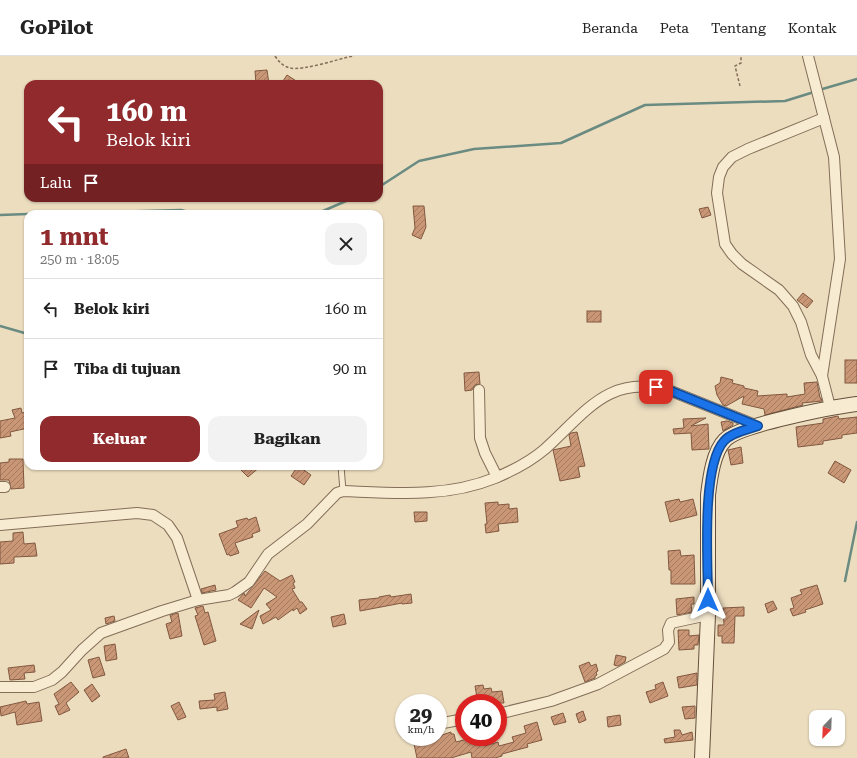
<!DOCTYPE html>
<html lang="id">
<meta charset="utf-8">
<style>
body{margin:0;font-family:"Roboto Serif",serif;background:#f2f2f2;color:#222;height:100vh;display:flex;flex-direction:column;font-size:15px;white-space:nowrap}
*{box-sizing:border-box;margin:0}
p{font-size:13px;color:#767676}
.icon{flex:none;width:22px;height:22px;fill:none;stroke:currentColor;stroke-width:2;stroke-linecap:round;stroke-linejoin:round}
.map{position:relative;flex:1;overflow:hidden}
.drawer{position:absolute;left:24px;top:154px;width:359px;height:260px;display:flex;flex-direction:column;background:#fff;border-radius:12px;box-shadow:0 1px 3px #0004}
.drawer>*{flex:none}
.top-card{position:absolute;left:24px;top:24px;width:359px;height:122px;border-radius:12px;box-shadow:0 1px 3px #0004;background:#912a2d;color:#fff;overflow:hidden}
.needle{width:26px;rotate:203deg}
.buttons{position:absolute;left:809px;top:654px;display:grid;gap:8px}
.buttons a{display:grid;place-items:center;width:36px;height:36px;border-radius:8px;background:#fff;box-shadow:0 1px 3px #0004;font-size:20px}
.speed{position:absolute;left:395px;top:638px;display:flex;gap:8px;font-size:20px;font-weight:700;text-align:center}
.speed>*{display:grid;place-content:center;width:52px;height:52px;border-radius:50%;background:#fff;box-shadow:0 1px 3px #0004;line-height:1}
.speed small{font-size:10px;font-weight:400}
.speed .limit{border:6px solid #d22;background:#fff;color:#111}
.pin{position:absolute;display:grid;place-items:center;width:34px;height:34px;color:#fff;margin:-17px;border-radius:8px;box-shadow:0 2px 6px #0006}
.me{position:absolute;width:44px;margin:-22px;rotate:0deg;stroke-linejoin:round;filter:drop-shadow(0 0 3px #0008)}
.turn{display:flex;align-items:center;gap:14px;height:84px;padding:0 16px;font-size:18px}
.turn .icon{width:52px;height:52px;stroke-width:2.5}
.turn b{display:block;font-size:28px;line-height:34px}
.then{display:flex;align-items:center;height:38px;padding:0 16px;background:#0003;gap:8px;font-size:15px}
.round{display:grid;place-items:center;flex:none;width:42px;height:42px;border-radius:12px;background:#f2f2f2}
.overview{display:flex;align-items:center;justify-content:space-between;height:68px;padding:0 16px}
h1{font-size:24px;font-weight:700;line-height:30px;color:#912a2d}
.button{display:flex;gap:8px;margin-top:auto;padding:8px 16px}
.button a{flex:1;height:46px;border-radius:12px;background:#912a2d;color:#fff;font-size:16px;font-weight:700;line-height:46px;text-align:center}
.button a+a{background:#f2f2f2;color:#222}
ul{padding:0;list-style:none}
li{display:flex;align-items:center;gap:12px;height:60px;padding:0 16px;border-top:1px solid #e0e0e0}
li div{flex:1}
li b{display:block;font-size:15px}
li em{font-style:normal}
header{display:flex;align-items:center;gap:24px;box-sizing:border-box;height:56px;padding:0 20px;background:#fff;border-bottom:1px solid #e0e0e0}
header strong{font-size:19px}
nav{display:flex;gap:22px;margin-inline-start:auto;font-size:14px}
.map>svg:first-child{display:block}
</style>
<header>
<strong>GoPilot</strong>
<nav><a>Beranda</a><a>Peta</a><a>Tentang</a><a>Kontak</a></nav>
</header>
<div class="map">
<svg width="857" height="702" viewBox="0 0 857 702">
<defs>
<pattern id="building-hatch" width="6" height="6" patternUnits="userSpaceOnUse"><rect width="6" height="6" fill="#c99676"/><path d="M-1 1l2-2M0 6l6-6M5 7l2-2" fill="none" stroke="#a47a60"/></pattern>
</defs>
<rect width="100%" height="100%" fill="#ecddbf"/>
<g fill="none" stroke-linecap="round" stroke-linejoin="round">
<!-- stream -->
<g stroke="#6a8b82" stroke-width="2.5">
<polyline points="819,34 857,23"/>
<polyline points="379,131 419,105 474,93 561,87 645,49 785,45 814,36"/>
<polyline points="32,158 181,154 196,158"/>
<polyline points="316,158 353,142"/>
<polyline points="0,159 28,158"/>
<polyline points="0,270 28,278"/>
<polyline points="845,525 857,466"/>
</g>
</g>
<!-- building -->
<g fill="url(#building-hatch)" stroke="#82583f">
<polygon points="267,14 269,28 256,28 255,15"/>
<polygon points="287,19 301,28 281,28"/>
<polygon points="413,150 424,150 426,171 421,183 412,179 415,172"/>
<polygon points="708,151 711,159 702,162 699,153"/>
<polygon points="803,237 813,245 807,252 797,244"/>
<rect x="587" y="255" width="14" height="11"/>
<rect x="845" y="304" width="12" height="23"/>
<polygon points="479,316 480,328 475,329 472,334 465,335 464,317"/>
<polygon points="721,321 733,324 732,327 744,330 744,332 758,335 757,340 787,338 787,341 805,338 804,327 817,326 820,342 821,342 822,345 802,347 803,349 765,359 764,353 742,348 744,340 726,350 723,349 717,339 715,330 720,327"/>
<polygon points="21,352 22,357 28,356 28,372 10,376 11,380 0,382 0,365 15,362 12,354"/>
<polygon points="838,360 839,363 857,361 857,377 842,379 842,382 823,385 823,388 798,391 796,371 823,367 823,363"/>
<polygon points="706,362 691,370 708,368 709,393 692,394 691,377 674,378 673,373 684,372 683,363"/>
<polygon points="727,365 733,367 733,369 723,375 721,366"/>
<polygon points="577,376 585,410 578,411 580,421 560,425 553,394 571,390 569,379 571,377"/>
<polygon points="741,391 743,407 731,409 728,394"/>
<polygon points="9,403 23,403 24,432 11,433 9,424 0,424 0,407 9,406"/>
<polygon points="835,405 851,414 844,427 828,417"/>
<polygon points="237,410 261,410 248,421"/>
<polygon points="298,410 311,419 304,429 291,420"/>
<polygon points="679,443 680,446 693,443 697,459 670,466 665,446"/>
<polygon points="498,446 498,449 509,448 509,453 517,452 518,466 498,468 499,475 486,477 485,468 487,468 485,447"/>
<polygon points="414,456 427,456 427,465 415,466"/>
<polygon points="256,461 260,475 252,478 253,481 235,487 239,497 230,500 229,498 227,499 219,478 238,471 236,465 247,462 248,464"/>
<polygon points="23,476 24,488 35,487 37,500 14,501 14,507 0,508 0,486 13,485 13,477"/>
<polygon points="680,494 681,500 694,499 695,528 671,528 671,514 669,514 668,495"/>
<polygon points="265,515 280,525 292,519 295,526 293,527 295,532 292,533 300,546 302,546 307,553 300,558 297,552 293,555 293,553 278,564 276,561 263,568 260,560 271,554 266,548 277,541 264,532 251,552 238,544 244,537 245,540"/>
<polygon points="215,529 216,534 202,537 201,533"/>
<polygon points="817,529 823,548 805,554 806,556 793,560 790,553 794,552 791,542 802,538 800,534"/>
<polygon points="411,538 412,547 402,548 402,547 360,555 359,544 379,542 379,541 390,539 391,541"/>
<polygon points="694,541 694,548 691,548 692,556 677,559 676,543"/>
<polygon points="773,545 777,553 768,557 765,548"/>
<polygon points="203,550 205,557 208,556 216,585 204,589 195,560 198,559 195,552"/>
<polygon points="744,551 744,560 735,560 734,587 722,587 722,580 718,580 718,569 724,569 723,552"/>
<polygon points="259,554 252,573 240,568"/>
<polygon points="178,557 182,580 170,583 166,568 172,566 170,559"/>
<polygon points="344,558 346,568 333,571 331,561"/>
<polygon points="114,560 115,565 106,568 105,562"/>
<polygon points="678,574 689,574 689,580 699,579 698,589 694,589 694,593 679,594"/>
<polygon points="115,588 117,603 106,605 104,590"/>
<polygon points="616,599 626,601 625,606 618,610 614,609"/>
<polygon points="99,601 105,619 93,622 88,604"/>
<polygon points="589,606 591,610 596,608 598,615 596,616 597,619 595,620 595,622 585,626 579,610"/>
<polygon points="34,609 35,616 24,617 25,623 10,624 8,612"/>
<polygon points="697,617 697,629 679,632 677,621"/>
<polygon points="71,626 79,636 66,647 70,654 59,659 55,650 59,648 54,638"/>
<polygon points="663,626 668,640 650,647 646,636 656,633 655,629"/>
<polygon points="92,628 100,640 92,646 84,634"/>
<polygon points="483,629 484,633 491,632 492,636 502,635 504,647 478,647 475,630"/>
<polygon points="225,636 228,653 217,655 217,651 200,653 199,645 215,644 214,638"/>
<polygon points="26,645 27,648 39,646 42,665 17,669 15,656 1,660 0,651"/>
<polygon points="179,646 186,661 178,664 171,650"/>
<polygon points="695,650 695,662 685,663 682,651"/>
<polygon points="583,655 586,664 579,667 576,658"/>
<polygon points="563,657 566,666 554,669 551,661"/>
<polygon points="620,659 621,669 608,671 607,661"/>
<polygon points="537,666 542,684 527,688 528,691 502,698 502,700 495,702 472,702 471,696 451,702 417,702 414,688 439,682 439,680 451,676 451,678 454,678 456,686 475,681 483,681 485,690 498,686 499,690 514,686 512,681 526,677 524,670"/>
<polygon points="674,674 680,674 682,679 692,676 693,684 665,687 664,683 675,681"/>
<polygon points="126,693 129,702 103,702 103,701"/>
</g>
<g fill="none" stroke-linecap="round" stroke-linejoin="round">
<!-- lane casing -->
<g stroke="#846e58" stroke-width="7">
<polyline id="lane" points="341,410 343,435"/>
</g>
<!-- street casing -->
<g stroke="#846e58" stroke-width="12">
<g id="street">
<polyline points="808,0 834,101 840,203 822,320"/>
<polyline points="824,62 748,93 732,101 723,111 719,121 717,137 725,188 732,198 742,208 779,234 793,250 801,266 811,299 822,320 830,351"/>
<polyline points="479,334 480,382 485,397 497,421"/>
<polyline points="0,431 5,431"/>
<polyline points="0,469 137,457 153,459 168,469 177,482 198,544"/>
<path d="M0,631h34l18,-7 10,-8 20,-22 19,-17 61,-22 36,-11 31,-5 6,-3 14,-10 19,-28 39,-30 30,-31 6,-2c51,2 103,7 152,-13 17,-7 36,-17 50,-29 41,-37 64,-76 126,-58l87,35"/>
<polyline points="498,658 551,645 598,628 664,593 669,586 668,574 671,567 708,559"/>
<polyline points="438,668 464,663"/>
</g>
</g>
<!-- secondary casing -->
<g stroke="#66503b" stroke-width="16">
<path id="secondary" d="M702,702l6,-143v-120c2,-16 5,-43 17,-55 14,-15 108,-33 132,-36"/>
</g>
<!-- path -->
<g stroke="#846e58" stroke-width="1.5" stroke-dasharray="3 2" stroke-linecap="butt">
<path d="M275,0c4,6 8,10 15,12 13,3 48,-9 63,-12"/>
<polyline points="740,30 735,10 741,7 741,0"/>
</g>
<!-- lane -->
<use href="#lane" stroke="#f7ebd2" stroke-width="5"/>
<!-- street -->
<use href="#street" stroke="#f7ebd2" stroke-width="10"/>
<!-- secondary -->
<use href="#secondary" stroke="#f7ebd2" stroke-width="14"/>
</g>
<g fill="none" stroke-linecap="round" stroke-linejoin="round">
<!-- route casing -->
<g stroke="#114b97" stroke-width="10">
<path id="route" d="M656,331l15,4 87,35c-11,4 -26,6 -34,15 -23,26 -16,123 -16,159"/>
</g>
<!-- route -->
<use href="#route" stroke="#1a73e8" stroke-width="7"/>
</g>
</svg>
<div class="buttons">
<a><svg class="needle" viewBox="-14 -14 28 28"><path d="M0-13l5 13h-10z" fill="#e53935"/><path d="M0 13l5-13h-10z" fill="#767676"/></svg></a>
</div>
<div class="speed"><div>29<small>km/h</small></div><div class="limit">40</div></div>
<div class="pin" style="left:656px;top:331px;background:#d93025"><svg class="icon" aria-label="arrive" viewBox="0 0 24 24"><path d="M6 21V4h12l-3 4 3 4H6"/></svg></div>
<svg class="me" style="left:708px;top:544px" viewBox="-20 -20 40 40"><path d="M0-17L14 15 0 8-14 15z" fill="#1a73e8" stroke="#fff" stroke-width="4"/></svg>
<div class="top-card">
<div class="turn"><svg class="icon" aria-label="left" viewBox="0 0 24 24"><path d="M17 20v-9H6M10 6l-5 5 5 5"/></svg><div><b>160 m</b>Belok kiri</div></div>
<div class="then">Lalu<svg class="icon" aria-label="arrive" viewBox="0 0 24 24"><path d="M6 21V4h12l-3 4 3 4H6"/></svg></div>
</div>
<section class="drawer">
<div class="overview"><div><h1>1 mnt</h1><p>250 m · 18:05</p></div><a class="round"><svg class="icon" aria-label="close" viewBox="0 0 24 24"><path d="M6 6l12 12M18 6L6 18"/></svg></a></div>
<ul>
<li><svg class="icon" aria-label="left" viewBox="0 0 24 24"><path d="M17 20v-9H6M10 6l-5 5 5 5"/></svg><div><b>Belok kiri</b></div><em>160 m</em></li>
<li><svg class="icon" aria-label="arrive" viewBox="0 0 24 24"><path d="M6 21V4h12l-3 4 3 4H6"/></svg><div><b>Tiba di tujuan</b></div><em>90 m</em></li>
</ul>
<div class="button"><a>Keluar</a><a>Bagikan</a></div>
</section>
</div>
